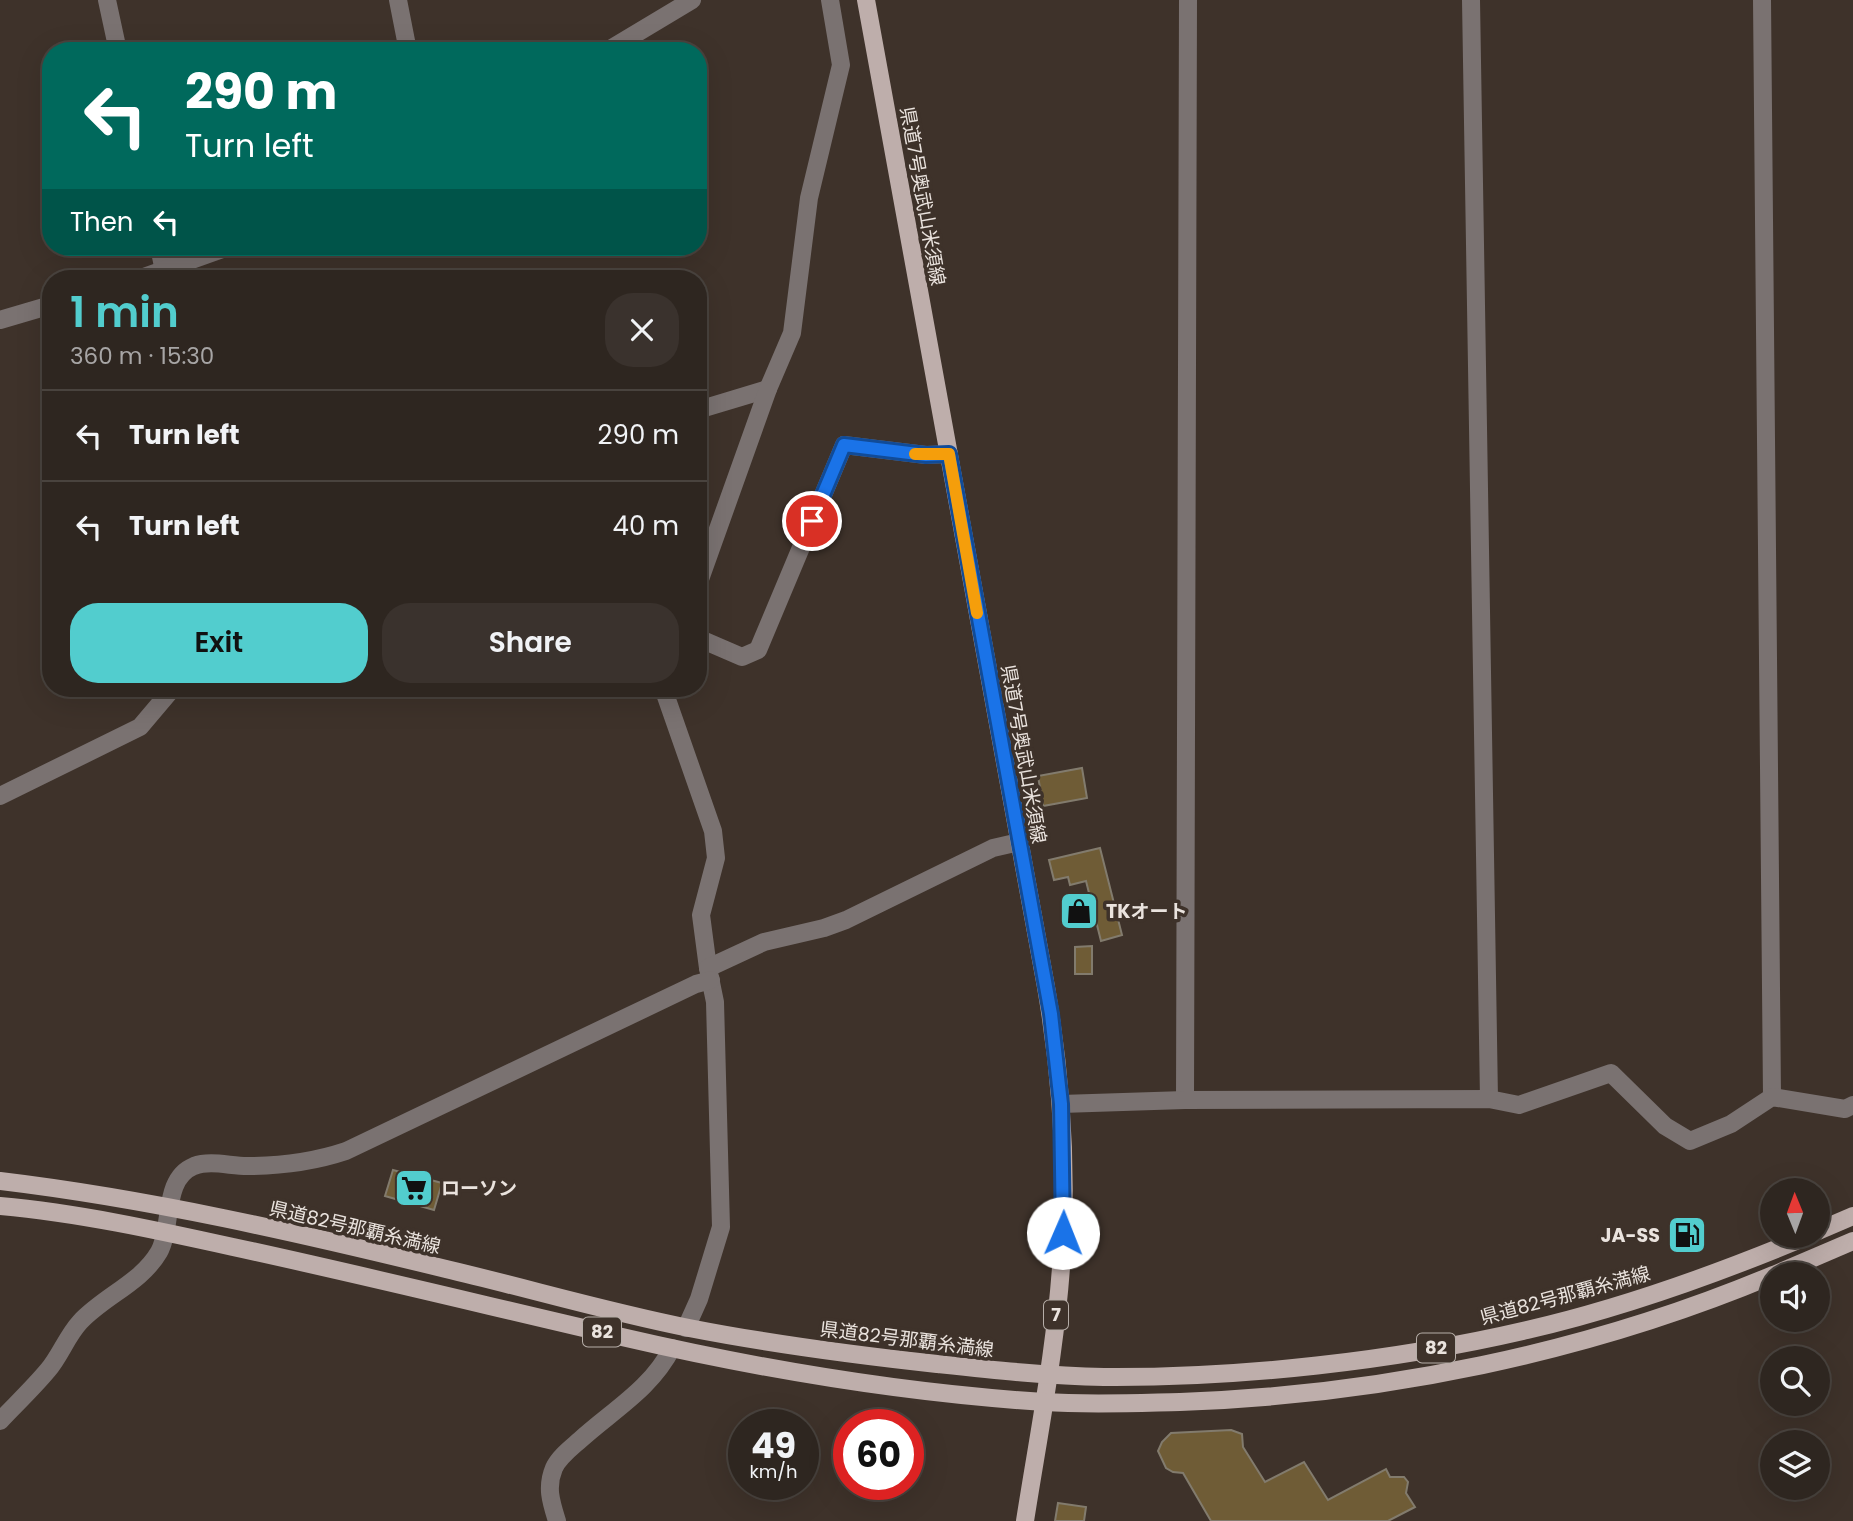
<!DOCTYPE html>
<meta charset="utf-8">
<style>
body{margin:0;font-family:Poppins,"Noto Sans JP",sans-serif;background:#3a322d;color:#f1f3f6;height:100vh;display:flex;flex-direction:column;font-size:26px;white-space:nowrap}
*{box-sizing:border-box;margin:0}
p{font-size:23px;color:#a7a5a5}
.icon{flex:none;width:38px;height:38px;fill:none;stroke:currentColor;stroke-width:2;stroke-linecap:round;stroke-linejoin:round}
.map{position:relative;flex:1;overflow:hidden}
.panel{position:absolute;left:42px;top:270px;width:665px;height:427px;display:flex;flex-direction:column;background:#2e2620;border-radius:28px;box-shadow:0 7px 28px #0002,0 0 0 2px #49433e}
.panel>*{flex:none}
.guide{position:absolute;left:42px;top:42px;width:665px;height:214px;border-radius:28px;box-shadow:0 7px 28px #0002,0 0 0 2px #49433e;background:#00695c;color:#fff;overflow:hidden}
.needle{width:46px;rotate:359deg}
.buttons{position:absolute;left:1760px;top:1178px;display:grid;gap:14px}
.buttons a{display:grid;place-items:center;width:70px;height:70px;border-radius:50%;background:#2e2620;box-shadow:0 7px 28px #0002,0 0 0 2px #49433e;font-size:35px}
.speed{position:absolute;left:728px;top:1409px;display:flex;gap:14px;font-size:35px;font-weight:700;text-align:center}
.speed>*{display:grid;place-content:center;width:91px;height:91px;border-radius:50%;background:#2e2620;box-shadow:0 7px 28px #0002,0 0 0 2px #49433e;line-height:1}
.speed small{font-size:18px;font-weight:400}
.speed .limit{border:10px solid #d22;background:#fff;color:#111}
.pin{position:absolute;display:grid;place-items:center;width:60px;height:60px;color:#fff;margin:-30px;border:4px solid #fff;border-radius:50%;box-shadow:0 2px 7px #0007}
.me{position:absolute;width:77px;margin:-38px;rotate:1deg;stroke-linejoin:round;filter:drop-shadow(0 0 5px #0008)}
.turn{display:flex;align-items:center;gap:24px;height:147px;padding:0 28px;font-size:32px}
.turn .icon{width:91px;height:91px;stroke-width:2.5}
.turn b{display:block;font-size:49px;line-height:60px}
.then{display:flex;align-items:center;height:66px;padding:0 28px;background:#0003;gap:14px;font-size:26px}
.round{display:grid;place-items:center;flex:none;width:74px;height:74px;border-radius:28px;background:#3a322d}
.head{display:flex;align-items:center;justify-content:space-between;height:119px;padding:0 28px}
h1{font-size:42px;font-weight:600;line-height:52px;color:#52cdce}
.action{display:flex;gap:14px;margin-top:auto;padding:14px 28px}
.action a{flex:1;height:80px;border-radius:28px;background:#52cdce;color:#111;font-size:28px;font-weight:600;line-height:80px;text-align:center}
.action a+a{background:#3a322d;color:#f1f3f6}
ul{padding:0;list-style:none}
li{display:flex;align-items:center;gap:21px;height:91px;padding:0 28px;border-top:2px solid #49433e}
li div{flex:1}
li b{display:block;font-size:26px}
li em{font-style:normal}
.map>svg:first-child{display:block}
</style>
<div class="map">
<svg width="1853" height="1521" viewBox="0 0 1853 1521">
<rect width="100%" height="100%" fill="#3e322a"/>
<!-- building -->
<g fill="#6f5c36" stroke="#827b6d" stroke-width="2">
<polygon points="1082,768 1087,798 1043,806 1038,776"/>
<polygon points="1100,848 1122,935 1101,941 1086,881 1070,885 1068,877 1054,880 1049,860"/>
<polygon points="1092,946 1092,974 1075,974 1075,947"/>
<polygon points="393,1170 442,1183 434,1210 385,1196"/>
<polygon points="1231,1430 1242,1434 1243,1447 1265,1482 1304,1462 1328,1500 1386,1469 1390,1477 1404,1477 1408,1482 1406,1493 1415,1507 1388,1521 1211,1521 1183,1473 1173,1472 1166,1468 1158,1451 1162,1442 1171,1433"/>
<polygon points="1058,1503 1086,1507 1084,1521 1055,1521"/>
</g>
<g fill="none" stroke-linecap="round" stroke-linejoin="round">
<!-- minor -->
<g stroke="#7a7271" stroke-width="18">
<polyline points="107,0 118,51"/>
<polyline points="398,0 408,51"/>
<polyline points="1471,0 1489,1099"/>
<polyline points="1762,0 1772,1097"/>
<polyline points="607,51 692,0"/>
<polyline points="159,247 164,271"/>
<polyline points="141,278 228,247"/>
<polyline points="0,320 51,305"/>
<polyline points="698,410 768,389"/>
<polyline points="698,585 768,389 792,333 809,198 841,65 830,0"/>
<polyline points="698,638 742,657 758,650 844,445 926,455 949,454"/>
<polyline points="663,688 713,831 716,858 701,915 708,968 715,1002 721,1227 699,1299 686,1328"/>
<polyline points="0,796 140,727 173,688"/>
<polyline points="708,968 764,942 824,928 846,920 993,848 1019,842"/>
<polyline points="1185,1100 1188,0"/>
<polyline points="1061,1104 1185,1100 1489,1099 1519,1105 1611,1073 1665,1126 1690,1141 1731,1124 1772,1097 1845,1109 1853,1105"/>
<path d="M0,1421c16,-17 33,-33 48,-51 12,-14 19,-34 32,-48 24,-26 61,-39 79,-70 14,-25 3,-73 35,-86 16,-6 36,0 53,0 35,0 66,-4 99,-15l350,-167 15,-4"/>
<path d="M557,1521c-6,-19 -11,-34 -3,-53 5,-11 17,-20 26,-28 33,-30 71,-51 92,-92"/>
</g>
<!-- major -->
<g stroke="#beaeab" stroke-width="18">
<path d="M866,0l180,987c15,87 21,176 16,265 -5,90 -23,180 -37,269"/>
<path d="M0,1181c150,18 299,52 446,88 81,19 162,43 243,59 82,16 165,27 248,36 56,6 111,12 167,13 137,1 290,-16 423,-47 96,-22 190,-56 281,-94"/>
<path d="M0,1206c78,7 156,24 233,41 130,28 259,60 389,90 138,32 281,56 422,65 45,3 91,1 136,0 201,-7 407,-49 593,-127"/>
<polyline points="1818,1231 1853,1216"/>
<polyline points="1776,1274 1853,1241"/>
</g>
</g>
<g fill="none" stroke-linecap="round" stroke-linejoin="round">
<!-- route casing -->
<g stroke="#114b97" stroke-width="18">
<polyline id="route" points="812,521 844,445 926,455 949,454 1051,1014 1061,1104 1063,1233"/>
</g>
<!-- route -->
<use href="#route" stroke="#1a73e8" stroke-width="12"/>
<!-- slow -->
<polyline stroke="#f59e0b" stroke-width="12" points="915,454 949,454 977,613"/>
</g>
<!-- icons -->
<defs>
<g id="shop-square" transform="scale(2.0125)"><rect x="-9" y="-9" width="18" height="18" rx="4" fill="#52cdce" stroke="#3e322a"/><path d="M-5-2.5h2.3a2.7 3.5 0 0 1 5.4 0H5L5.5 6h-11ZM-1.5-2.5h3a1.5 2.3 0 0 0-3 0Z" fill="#111"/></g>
<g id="supermarket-square" transform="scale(2.0125)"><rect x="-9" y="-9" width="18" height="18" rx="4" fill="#52cdce" stroke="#3e322a"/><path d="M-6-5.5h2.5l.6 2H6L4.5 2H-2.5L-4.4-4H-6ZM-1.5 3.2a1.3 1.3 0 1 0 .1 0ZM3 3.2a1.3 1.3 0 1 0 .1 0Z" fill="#111"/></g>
<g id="fuel-square" transform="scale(2.0125)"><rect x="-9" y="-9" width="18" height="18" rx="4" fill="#52cdce" stroke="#3e322a"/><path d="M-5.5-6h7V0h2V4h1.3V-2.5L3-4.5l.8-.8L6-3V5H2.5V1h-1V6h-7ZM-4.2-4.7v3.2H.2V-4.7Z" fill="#111"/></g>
</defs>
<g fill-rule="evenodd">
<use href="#shop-square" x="1079" y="911"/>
<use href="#supermarket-square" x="414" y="1188"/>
<use href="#fuel-square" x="1687" y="1235"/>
</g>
<g text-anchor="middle" stroke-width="7" stroke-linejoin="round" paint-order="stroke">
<!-- shield labels -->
<g fill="#3e322a" stroke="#b6aea8" stroke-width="2">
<rect x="1044" y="1300.5" width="24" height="29" rx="5"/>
<rect x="583" y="1317.5" width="38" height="29" rx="5"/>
<rect x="1417" y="1333.5" width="38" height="29" rx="5"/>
</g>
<g font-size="18" font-weight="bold" fill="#eae3de">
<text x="1056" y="1321">7</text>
<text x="602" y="1338">82</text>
<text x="1436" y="1354">82</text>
</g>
<!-- street labels -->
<g font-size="19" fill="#eae3de" stroke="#3e322a">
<text transform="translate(923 196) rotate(80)" y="7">県道7号奥武山米須線</text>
<text transform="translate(1024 754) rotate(80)" y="7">県道7号奥武山米須線</text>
<text transform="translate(355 1227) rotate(13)" y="7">県道82号那覇糸満線</text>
<text transform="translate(1565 1295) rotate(-15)" y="7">県道82号那覇糸満線</text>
<text transform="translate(907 1339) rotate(7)" y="7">県道82号那覇糸満線</text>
</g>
<!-- poi labels -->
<g font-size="19" font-weight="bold" fill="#eae3de" stroke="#3e322a" text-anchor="start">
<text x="1106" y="918">TKオート</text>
<text x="441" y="1195">ローソン</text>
<text x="1660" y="1242" text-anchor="end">JA-SS</text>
</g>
</g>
</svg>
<div class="buttons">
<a><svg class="needle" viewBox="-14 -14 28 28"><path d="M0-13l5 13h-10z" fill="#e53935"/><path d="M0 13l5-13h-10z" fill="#a7a5a5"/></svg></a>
<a><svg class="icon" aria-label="sound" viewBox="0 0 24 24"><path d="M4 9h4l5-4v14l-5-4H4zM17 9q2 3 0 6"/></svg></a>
<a><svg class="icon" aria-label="search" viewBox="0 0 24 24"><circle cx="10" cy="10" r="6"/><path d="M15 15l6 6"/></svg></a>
<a><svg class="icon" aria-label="layers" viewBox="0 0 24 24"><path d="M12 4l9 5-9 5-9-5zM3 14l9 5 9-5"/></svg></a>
</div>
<div class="speed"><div>49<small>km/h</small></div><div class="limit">60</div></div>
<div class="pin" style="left:812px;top:521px;background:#d93025"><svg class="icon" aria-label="arrive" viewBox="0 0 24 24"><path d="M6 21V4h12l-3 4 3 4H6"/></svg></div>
<svg class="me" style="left:1063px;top:1233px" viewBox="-20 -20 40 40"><circle r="19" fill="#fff"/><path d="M0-13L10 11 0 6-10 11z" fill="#1a73e8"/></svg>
<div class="guide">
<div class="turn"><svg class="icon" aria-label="left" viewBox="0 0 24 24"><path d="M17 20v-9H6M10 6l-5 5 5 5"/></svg><div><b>290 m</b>Turn left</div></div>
<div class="then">Then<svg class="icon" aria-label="left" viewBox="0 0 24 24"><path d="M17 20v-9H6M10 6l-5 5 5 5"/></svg></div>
</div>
<section class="panel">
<div class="head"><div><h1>1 min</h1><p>360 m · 15:30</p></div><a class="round"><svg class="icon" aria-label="close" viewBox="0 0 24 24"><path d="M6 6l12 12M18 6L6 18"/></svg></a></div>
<ul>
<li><svg class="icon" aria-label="left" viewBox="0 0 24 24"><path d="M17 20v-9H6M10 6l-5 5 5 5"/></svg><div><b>Turn left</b></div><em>290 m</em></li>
<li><svg class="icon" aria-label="left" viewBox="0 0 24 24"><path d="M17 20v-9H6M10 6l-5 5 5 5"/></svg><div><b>Turn left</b></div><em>40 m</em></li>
</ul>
<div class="action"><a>Exit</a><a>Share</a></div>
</section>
</div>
